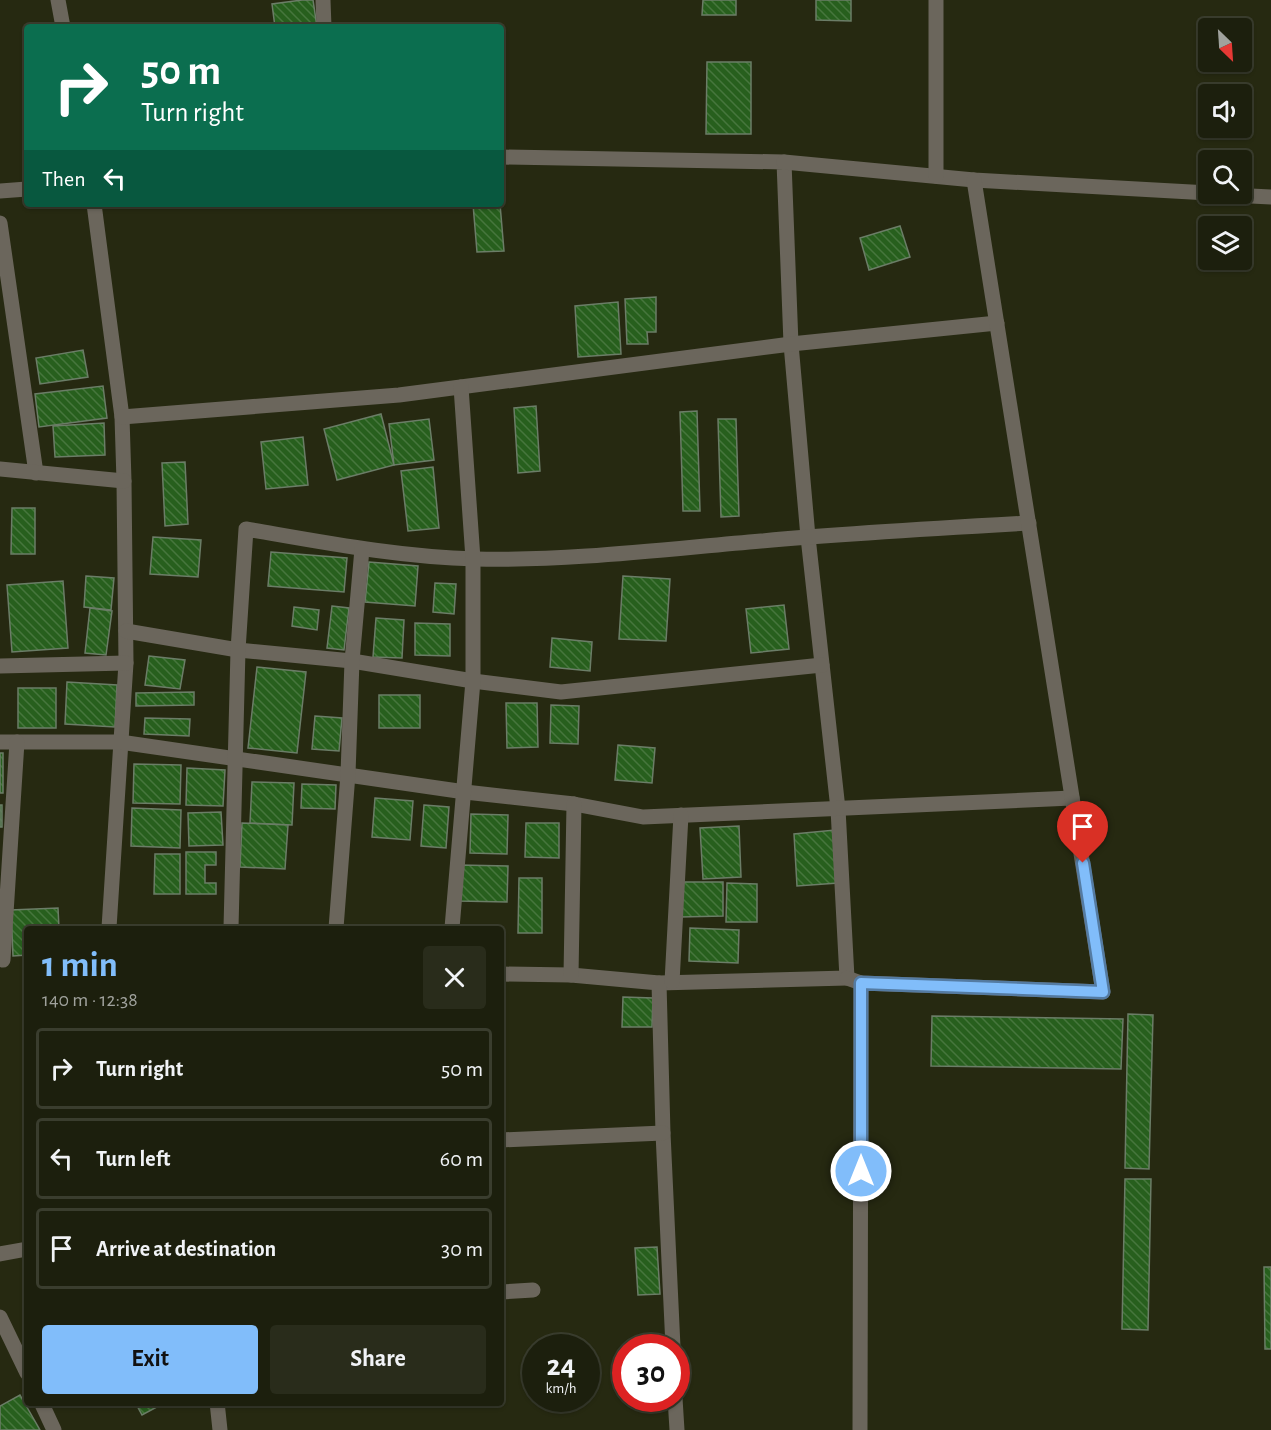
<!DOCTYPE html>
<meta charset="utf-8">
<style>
body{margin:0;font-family:"Alegreya Sans",sans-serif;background:#292c1b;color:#f1f3f6;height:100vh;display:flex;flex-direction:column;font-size:22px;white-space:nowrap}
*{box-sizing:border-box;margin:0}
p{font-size:20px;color:#a0a29d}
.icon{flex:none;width:33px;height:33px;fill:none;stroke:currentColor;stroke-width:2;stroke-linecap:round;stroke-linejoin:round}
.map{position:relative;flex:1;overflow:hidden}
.drawer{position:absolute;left:24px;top:926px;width:480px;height:480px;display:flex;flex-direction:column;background:#1c1f0d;border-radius:6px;box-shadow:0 2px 4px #0004,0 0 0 2px #3a3d2e}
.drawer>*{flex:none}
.hud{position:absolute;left:24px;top:24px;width:480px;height:183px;border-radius:6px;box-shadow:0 2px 4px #0004,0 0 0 2px #3a3d2e;background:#0b6e4f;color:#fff;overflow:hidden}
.needle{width:39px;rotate:155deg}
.controls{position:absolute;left:1198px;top:18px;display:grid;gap:12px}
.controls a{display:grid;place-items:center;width:54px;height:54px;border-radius:6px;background:#1c1f0d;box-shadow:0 2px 4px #0004,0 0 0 2px #3a3d2e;font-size:30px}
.speed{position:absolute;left:522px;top:1334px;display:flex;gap:12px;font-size:30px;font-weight:700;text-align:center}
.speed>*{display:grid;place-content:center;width:78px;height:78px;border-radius:50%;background:#1c1f0d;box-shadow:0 2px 4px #0004,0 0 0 2px #3a3d2e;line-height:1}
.speed small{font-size:15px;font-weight:400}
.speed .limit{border:9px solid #d22;background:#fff;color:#111}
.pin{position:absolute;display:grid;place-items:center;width:51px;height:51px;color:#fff;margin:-62px -26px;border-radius:50% 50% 50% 0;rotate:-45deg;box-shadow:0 0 6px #0007}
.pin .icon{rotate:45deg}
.me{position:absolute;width:66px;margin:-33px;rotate:0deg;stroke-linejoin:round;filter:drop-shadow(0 0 4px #0008)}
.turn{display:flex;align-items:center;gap:21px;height:126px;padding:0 18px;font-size:27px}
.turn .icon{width:78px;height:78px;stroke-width:2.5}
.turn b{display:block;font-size:42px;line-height:51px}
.then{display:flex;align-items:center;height:57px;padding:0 18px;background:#0003;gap:12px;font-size:22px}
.round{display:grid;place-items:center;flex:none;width:63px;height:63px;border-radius:6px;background:#292c1b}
.headline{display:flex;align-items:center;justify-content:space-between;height:102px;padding:0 18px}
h1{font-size:36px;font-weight:600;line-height:45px;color:#81bdfa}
.primary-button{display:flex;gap:12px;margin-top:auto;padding:12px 18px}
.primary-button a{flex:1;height:69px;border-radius:6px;background:#81bdfa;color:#111;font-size:24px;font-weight:600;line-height:69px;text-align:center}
.primary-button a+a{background:#292c1b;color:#f1f3f6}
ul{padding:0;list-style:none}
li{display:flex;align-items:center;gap:18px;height:81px;margin:0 12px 9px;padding:0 6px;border:3px solid #3a3d2e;border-radius:6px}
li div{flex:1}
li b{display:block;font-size:22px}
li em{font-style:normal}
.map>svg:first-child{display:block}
</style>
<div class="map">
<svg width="1271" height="1430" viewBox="0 0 1271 1430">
<defs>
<pattern id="building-back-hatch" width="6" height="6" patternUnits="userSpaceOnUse" patternTransform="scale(1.5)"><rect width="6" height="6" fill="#275f1d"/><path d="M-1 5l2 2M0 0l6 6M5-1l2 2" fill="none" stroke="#46763d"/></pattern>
</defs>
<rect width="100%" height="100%" fill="#262911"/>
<!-- building -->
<g fill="url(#building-back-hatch)" stroke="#6b7d67" stroke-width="1.5">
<polygon points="302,0 313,0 317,27 275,27 272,4"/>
<polygon points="703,0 736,0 736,15 702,15"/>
<polygon points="816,0 851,0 851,21 816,20"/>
<polygon points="707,62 751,62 751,134 706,134"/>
<polygon points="473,204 500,204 504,251 477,252"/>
<polygon points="900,226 910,257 869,270 860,238"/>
<polygon points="656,297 656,332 647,332 648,344 627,344 625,299"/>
<polygon points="618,302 621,354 578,357 575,306"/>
<polygon points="83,350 88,377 40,384 36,358"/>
<polygon points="103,386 107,418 39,427 35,394"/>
<polygon points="536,406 540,471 518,473 514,408"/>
<polygon points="697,411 700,511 683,511 680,412"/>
<polygon points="381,414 394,465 337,480 324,429"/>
<polygon points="429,419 434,460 394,465 389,424"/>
<polygon points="718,419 736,419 739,516 721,517"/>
<polygon points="104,423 105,455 55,457 53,426"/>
<polygon points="303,437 308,485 266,489 261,442"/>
<polygon points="185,462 188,524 165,526 162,463"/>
<polygon points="433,467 439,528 408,531 401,471"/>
<polygon points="12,508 35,508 35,554 11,554"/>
<polygon points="153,537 201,540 198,577 150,574"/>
<polygon points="271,552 347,558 344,592 268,586"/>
<polygon points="369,562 418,566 415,606 365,602"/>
<polygon points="86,576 114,578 111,610 84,607"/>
<polygon points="623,576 670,579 666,641 619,639"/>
<polygon points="63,581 68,648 12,652 7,585"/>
<polygon points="435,583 456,584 454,614 433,612"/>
<polygon points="784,605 789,649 751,653 746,609"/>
<polygon points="332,606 349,608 344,650 327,648"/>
<polygon points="294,607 319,610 317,630 292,626"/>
<polygon points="90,608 112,611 106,655 85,653"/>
<polygon points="376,618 404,620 402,658 373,657"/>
<polygon points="415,623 450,624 450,656 415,655"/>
<polygon points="552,638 592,642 590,671 550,667"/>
<polygon points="149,656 185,660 180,689 145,685"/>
<polygon points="257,667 306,672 297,753 248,748"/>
<polygon points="67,682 117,685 115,727 65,724"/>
<rect x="18" y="688" width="38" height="40"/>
<polygon points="194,692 194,705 136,706 136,693"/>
<rect x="379" y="695" width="41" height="33"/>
<polygon points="506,703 537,703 538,747 507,748"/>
<polygon points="551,705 579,706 578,744 550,743"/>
<polygon points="315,716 342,718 339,751 312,749"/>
<polygon points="145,718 190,719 189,736 144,734"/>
<polygon points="618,745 655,748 652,783 615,780"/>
<rect x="0" y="753" width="3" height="40"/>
<polygon points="134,764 181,765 180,804 133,803"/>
<polygon points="187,768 225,770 223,806 186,805"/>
<polygon points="252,782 294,783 292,825 250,823"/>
<polygon points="302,784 336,785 335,809 301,808"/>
<polygon points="375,798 413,801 410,840 372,837"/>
<rect x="0" y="805" width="2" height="22"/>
<polygon points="424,805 449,807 446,848 421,846"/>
<polygon points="132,808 181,810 180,848 131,846"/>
<polygon points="221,812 223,845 189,846 188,813"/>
<polygon points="471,814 508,815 507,854 470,853"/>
<polygon points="242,823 288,825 285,869 240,867"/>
<polygon points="526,823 559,823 559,858 525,857"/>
<polygon points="739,826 741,877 703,879 700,828"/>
<polygon points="835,830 838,883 797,886 794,834"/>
<polygon points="186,852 216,852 216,865 205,865 205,883 216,883 216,894 186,894"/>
<polygon points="155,854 180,854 180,894 154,894"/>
<polygon points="459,865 508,866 507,902 459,901"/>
<polygon points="519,878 542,878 542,933 518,933"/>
<polygon points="680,882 723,882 723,916 680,917"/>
<polygon points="727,883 757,884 757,922 726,922"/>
<polygon points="58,908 59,928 27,928 27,955 13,956 11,910"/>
<polygon points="690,928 739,930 738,963 689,961"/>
<polygon points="623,997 653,998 652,1027 622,1027"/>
<polygon points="1128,1014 1153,1015 1149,1169 1125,1168"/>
<polygon points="932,1016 1123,1019 1121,1069 931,1066"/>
<polygon points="1125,1179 1151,1179 1148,1330 1122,1329"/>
<polygon points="657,1247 660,1294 638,1295 635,1248"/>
<polygon points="1264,1267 1271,1267 1271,1349 1265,1349"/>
<polygon points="20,1395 40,1430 0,1430 0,1406"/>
<polygon points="135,1402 166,1402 142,1415"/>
</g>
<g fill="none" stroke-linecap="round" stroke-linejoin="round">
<!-- street -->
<g stroke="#6b665c" stroke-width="15">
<polyline points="58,0 63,27"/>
<polyline points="323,0 324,27"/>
<polyline points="501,157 784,162 791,344 808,537 838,809 847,978 659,983"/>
<polyline points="784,162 974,180 1209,193"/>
<polyline points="936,176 936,0"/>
<polyline points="0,191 27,189"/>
<polyline points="1211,194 1271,197"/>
<polyline points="94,204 122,417 124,481 126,663 109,928"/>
<polyline points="0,223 36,473"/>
<polyline points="122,417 399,395 791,344 997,323"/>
<polyline points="0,469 124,481"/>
<polyline points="126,631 238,650 352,661 473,681 561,692 822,665"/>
<polyline points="0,666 126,663"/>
<polyline points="0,742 120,742 465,792 574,804 643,817 1072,798"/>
<path d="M231,928l7,-278 8,-121c76,13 152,28 230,30 95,2 190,-10 285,-18 89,-8 179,-13 268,-18"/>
<polyline points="336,928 348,774 352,661 362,549"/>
<polyline points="452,928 473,681 473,559 461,387"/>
<polyline points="3,960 17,742"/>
<polyline points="501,974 571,975 659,983 663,1133 673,1347"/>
<polyline points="571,975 574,804"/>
<polyline points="847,978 861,983 1103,992 974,180"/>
<polyline points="672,982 681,815"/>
<polyline points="501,1140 663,1133"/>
<polyline points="0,1254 27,1249"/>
<polyline points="501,1292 533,1290"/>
<polyline points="0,1317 27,1373"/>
<polyline points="675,1398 677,1430"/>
<polyline points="41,1402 54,1430"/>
<polyline points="217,1402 220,1430"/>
<polyline points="860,1430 861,983"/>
</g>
</g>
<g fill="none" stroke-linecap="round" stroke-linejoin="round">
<!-- route casing -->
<g stroke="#547ba2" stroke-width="15">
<polyline id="route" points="861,1171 861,983 1103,992 1083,863"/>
</g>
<!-- route -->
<use href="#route" stroke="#81bdfa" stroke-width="10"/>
</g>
</svg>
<div class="controls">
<a><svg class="needle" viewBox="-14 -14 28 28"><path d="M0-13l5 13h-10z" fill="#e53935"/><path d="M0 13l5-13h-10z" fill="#a0a29d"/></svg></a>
<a><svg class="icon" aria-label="sound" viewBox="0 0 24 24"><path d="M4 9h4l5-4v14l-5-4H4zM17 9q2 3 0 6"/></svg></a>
<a><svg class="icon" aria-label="search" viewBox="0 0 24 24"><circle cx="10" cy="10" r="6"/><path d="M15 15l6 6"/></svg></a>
<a><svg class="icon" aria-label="layers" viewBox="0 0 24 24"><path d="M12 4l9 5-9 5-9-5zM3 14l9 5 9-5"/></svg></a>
</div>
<div class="speed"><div>24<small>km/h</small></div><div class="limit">30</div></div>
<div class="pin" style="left:1083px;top:863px;background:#d93025"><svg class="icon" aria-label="arrive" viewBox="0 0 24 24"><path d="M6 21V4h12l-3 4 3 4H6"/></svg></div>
<svg class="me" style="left:861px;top:1171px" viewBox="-20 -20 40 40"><circle r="17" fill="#81bdfa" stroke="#fff" stroke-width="3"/><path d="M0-11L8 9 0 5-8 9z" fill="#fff"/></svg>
<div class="hud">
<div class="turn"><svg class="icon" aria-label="right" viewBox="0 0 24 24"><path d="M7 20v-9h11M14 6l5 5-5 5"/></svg><div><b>50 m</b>Turn right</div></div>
<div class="then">Then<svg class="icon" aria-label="left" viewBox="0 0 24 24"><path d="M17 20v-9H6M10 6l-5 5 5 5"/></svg></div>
</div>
<section class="drawer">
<div class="headline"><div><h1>1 min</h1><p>140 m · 12:38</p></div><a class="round"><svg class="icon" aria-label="close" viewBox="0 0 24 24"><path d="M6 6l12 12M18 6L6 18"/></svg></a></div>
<ul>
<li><svg class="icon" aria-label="right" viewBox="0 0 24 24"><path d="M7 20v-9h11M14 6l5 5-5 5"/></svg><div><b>Turn right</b></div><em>50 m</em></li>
<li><svg class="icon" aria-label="left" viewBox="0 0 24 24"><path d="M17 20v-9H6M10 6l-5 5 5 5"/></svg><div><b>Turn left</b></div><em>60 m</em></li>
<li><svg class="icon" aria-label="arrive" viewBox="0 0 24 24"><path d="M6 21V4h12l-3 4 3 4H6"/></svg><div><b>Arrive at destination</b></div><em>30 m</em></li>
</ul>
<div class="primary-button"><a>Exit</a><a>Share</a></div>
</section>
</div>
